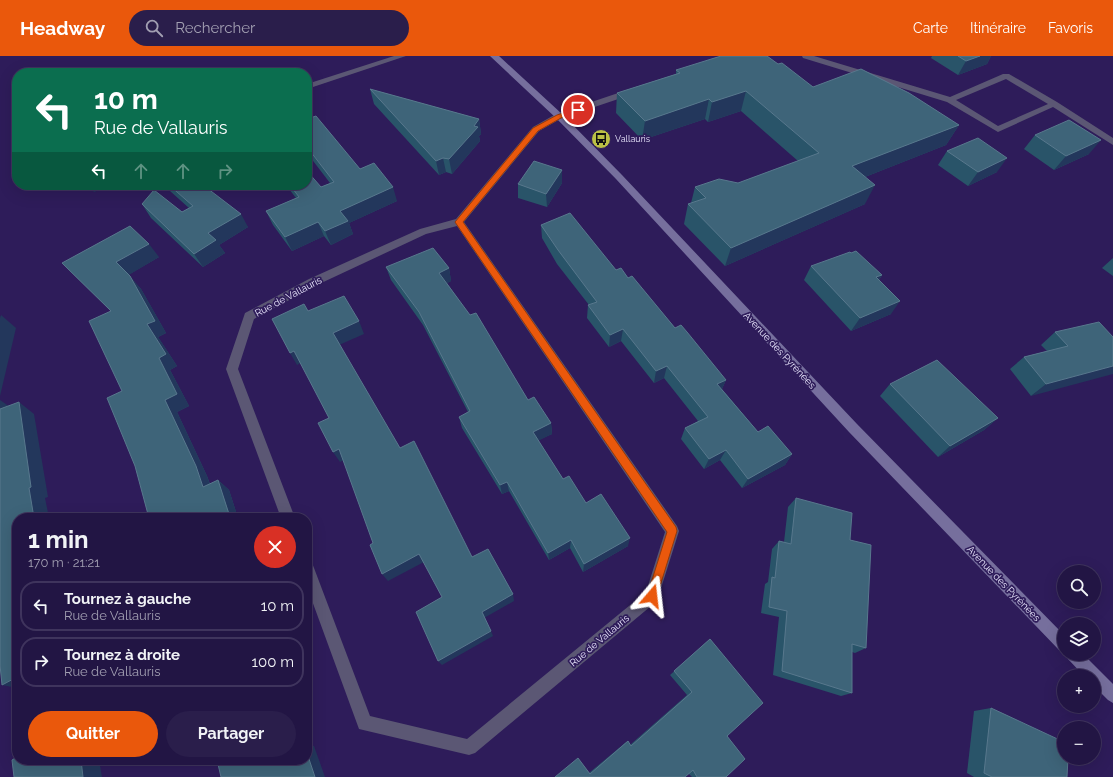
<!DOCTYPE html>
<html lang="fr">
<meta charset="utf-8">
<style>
body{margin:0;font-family:Raleway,sans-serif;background:#2a1e4b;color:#f1f3f6;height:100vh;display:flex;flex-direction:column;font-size:15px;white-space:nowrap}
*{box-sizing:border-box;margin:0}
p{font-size:13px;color:#a29fb2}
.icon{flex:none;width:22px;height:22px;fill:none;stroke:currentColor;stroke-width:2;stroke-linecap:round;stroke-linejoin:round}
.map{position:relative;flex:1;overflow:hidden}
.sheet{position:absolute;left:12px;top:457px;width:300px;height:252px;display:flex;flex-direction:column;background:#221544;border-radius:16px;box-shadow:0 4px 16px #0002,0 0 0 1px #3f345d}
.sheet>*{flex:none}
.top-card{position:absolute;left:12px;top:12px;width:300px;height:122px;border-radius:16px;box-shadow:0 4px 16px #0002,0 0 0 1px #3f345d;background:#0b6e4f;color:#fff;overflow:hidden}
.buttons{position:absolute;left:1057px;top:509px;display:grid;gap:8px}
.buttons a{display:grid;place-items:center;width:44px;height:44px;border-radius:50%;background:#221544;box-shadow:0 4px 16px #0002,0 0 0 1px #3f345d;font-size:20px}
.pin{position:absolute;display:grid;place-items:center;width:34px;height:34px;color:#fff;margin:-17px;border:2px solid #fff;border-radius:50%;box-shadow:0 1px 4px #0007}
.me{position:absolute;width:44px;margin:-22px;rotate:17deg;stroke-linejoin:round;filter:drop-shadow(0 0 3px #0008)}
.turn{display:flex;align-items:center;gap:14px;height:84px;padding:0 16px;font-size:18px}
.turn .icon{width:52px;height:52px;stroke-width:2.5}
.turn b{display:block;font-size:28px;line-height:34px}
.lanes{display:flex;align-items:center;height:38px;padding:0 16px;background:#0003;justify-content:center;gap:20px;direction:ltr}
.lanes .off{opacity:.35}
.round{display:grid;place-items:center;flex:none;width:42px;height:42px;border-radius:21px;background:#2a1e4b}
.head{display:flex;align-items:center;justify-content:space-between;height:68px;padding:0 16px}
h1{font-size:24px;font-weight:700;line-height:30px}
.cta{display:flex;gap:8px;margin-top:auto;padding:8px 16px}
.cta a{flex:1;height:46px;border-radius:24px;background:#ea580c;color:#fff;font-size:16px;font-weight:700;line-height:46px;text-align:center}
.cta a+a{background:#2a1e4b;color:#f1f3f6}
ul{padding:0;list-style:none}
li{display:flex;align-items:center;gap:12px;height:50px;margin:0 8px 6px;padding:0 8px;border:2px solid #3f345d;border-radius:16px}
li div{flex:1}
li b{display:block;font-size:15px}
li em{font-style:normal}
header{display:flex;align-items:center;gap:24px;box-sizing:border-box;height:56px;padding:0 20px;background:#ea580c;color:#fff}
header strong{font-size:19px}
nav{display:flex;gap:22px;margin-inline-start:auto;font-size:14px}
.search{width:280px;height:36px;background:#2a1e4b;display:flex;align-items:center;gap:10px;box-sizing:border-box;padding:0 14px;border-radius:22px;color:#a29fb2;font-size:15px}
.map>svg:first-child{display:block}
</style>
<header>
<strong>Headway</strong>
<div class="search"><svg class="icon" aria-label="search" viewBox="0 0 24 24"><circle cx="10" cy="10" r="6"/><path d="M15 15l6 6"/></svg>Rechercher</div>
<nav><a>Carte</a><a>Itinéraire</a><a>Favoris</a></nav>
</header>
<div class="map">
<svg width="1113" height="721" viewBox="0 0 1113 721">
<rect width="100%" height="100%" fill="#2e1c5a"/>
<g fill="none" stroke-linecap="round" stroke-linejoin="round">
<!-- street -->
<g fill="#5b5774" fill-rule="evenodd">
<polygon points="394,0 406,0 307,33 307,28"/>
<path d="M802,0h12l136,41 53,-23h6l48,28 56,36v7l-60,-38 -55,25 -51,-30 -144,-44zM1006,23l42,25 -50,22 -42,-26z"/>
<polygon points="630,33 633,33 637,35 636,37 562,62 539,75 464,166 677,470 679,475 657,545 475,697 469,699 359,673 307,531 307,505 312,507 314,512 370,660 467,683 646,536 665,476 457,170 426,178 317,229 254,263 238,313 295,462 281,462 226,313 244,260 245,257 309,223 420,173 456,163 533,71 556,58"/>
</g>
<!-- secondary -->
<g fill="#766f9d" fill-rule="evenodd">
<polygon points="490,0 499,0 562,58 622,119 857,368 1064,579 1064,596 1059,594 849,376 616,123 556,62"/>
<polygon points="1066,598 1083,598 1113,628 1113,647 1108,644 1094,630 1094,620 1084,620 1068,603"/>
</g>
</g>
<!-- wall -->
<g fill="#295469">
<polygon points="932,0 991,0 987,8 958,19 931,2"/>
<polygon points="778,8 813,31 959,69 946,89 865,121 865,148 725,210 684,168 688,148 691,147 695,131 738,127 798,105 741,55 708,66 705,63 642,84 616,57 617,37 676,18 676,14"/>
<polygon points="370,33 479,63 481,78 479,80 480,85 452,118 446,116 439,119 374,48"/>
<polygon points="307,63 360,113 397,145 349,167 353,178 331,189 324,180 292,195 273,169 266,155 296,142 286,129 307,129 321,131 330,127 307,97"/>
<polygon points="1035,79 1089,98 1054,114 1024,93"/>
<polygon points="947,95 997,116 968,130 938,109"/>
<polygon points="562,127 547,151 518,142 518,128"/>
<polygon points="166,129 203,129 248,171 219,189 225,197 203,211 151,162 142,148 182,156 189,152 170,135"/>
<polygon points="541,169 628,222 675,272 726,324 722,333 758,376 792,398 785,409 742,432 720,404 704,413 681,383 685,372 698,365 664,322 654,327 621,285 609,291 587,262 588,249 589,249 557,208 542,182"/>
<polygon points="159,201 128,219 141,233 166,277 158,281 177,310 170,314 189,350 177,356 207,420 210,428 218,424 229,434 238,462 122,335 111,255 62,207"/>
<polygon points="1113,202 1113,220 1102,212"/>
<polygon points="811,210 882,219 879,224 891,258 851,275 804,224"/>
<polygon points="386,211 449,212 451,225 447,227 528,344 551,367 552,378 538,384 563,423 628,490 583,516 570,492 549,504 509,435 502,438 462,372 459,361 468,356 423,269 391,224"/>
<polygon points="1055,276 1113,281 1031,340 1010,313 1024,301 1047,295 1041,289"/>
<polygon points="890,328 998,362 984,374 938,401 880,340"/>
<polygon points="796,442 850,484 866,592 855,597 852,596 852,637 841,640 773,619 779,561 761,557 765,528 768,526 772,493 779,485 784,486 788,451"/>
<polygon points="710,583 727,680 726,721 692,721 689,718 555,721 589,717 625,687 628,685 630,689 687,639 670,619"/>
<polygon points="991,652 1067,721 974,721 967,717 974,655"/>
</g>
<!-- shaded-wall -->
<g fill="#23375c">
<polygon points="980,0 991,0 987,8 958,19 966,5"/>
<polygon points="746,35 741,55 708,66 712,46"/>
<polygon points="709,43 705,63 642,84 645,65"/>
<polygon points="479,63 481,78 479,80 480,85 452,118 449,103 474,70"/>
<polygon points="959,69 946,89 842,130 852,110"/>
<polygon points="1101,84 1089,98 1054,114 1066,100"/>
<polygon points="443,102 446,116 439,119 436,105"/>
<polygon points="1007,102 997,116 968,130 978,116"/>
<polygon points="562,114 562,127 547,151 546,138"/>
<polygon points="89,129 113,129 94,136"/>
<polygon points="875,129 865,148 725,210 731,192"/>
<polygon points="393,131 397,145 349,167 353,178 331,189 325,175 340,155"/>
<polygon points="241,158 248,171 219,189 225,197 203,211 194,198 208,177"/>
<polygon points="318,166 324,180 292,195 285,181"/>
<polygon points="149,188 159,201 127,220 116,206"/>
<polygon points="449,212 451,225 442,230 439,217"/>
<polygon points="882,219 873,233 876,221"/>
<polygon points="130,220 141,233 166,277 158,281 177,310 170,314 189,350 177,356 207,420 214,441 203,431 165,344 159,302"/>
<polygon points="900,245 891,258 851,275 860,262"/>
<polygon points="1,259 16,272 0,340 0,262"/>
<polygon points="359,265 364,278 339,289 333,277"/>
<polygon points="623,273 621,285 609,291 610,279"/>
<polygon points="294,295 301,307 297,309 290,297"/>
<polygon points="667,310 664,322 654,327 656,315"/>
<polygon points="1113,310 1113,318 1031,340 1046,328"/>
<polygon points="726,324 721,335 717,328"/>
<polygon points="0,344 10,351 0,358"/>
<polygon points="19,346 34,358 48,441 45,442 49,462 34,462 29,432"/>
<polygon points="998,362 984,374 938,401 950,390"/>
<polygon points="551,367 552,378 534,387 533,376"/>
<polygon points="339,393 346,403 340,406 333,396"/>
<polygon points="726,394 720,404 704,413 709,403"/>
<polygon points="792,398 785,409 742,432 748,423"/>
<polygon points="218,424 229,434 238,462 221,462"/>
<polygon points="507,426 509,435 502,438 500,429"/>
<polygon points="630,482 628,490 583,516 584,508"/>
<polygon points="571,484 570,492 549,504 548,497"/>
<polygon points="419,498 424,506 388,525 382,518"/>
<polygon points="513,538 514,545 484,562 482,556"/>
<polygon points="491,575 493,580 442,609 438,605"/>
<polygon points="17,621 17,632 2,629"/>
<polygon points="307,689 314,690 325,721 315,721 307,697"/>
<polygon points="81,704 99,704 102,721 83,721"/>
</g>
<!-- building -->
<g fill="#3e6479" stroke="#58788d">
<polygon points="721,0 767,0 778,8 782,7 813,31 861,13 909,37 959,69 852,110 875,129 731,192 688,148 706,142 695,131 719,123 738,127 819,97 746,35 712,46 709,43 645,65 617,37 680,17 676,14"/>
<polygon points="958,0 980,0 966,5"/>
<polygon points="370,33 479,63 474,70 478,71 449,103 443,102 436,105"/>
<polygon points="316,60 360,113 374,107 393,131 340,155 348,165 325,175 318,166 285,181 266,155 299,141 290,129 307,129 307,115 321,131 334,126 307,91 307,63"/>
<polygon points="1069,64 1101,84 1066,100 1035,79"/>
<polygon points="978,82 1007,102 978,116 947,95"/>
<polygon points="534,105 562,114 546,138 518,128"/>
<polygon points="169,129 203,129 241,158 208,177 216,184 194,198 142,148 154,134 182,156 193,150"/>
<polygon points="570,157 616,214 621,212 628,222 632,220 675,272 681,269 687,276 726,324 717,328 758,376 768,370 792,398 748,423 726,394 709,403 685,372 708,361 667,310 656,315 623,273 610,279 588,249 597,246 558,194 541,169"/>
<polygon points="130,170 149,188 116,206 130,220 155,265 147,268 166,298 159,302 177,338 165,344 196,410 203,431 218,424 229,458 221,462 149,462 135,410 107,342 122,335 89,265 111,255 62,207"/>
<polygon points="433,192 449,212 439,217 470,259 476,257 528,344 534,341 551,367 533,376 563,423 569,420 586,447 601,438 630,482 584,508 571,484 548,497 507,426 500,429 459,361 470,355 419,256 386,211"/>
<polygon points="856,195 882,219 876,221 900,245 860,262 811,210 850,196 851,197"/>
<polygon points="344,240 359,265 333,277 400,392 414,385 472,501 488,493 513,538 482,556 491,575 438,605 416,556 442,541 419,498 382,518 370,489 373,487 339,393 333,396 318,367 329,362 294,295 290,297 272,263 304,248 308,255"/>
<polygon points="1099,266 1113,281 1113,310 1046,328 1024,301 1068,290 1055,276"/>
<polygon points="937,304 998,362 950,390 890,328"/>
<polygon points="19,346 31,431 29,432 34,462 17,462 17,621 2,629 0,609 0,353"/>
<polygon points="796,442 852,457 850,484 871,489 866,592 852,588 852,637 782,615 787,555 769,551 772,521 775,522 779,485 791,488"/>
<polygon points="710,583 763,647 727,680 745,703 726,721 697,721 693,714 685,721 555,721 578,702 590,718 628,685 631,690 692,636 674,615"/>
<polygon points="991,652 1064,686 1064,702 1068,702 1067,721 992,721 984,717"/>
<polygon points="307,697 315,721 221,721 217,704 307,704"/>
<polygon points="17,701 17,704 81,704 83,721 14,721 12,704"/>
</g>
<!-- route -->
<polygon fill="#ea580c" stroke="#983908" points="578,52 581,54 581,55 561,62 538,75 463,166 676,471 677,475 657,540 656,544 652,545 648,544 647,540 667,476 455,166 533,72 557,59"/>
<!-- icons -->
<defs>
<g id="bus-disc" transform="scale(1)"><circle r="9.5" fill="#bbc045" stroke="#2e1c5a"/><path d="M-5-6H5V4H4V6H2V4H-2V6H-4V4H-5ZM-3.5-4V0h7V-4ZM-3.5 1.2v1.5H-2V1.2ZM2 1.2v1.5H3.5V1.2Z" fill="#111"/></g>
</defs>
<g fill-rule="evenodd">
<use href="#bus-disc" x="601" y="83"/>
</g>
<g text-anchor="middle" stroke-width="3.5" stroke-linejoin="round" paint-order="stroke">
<!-- far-poi labels -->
<g font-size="9" fill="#e8e5fc" stroke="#2e1c5a" text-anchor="start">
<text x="615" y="86">Vallauris</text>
</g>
<!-- street labels -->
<g font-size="10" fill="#e8e5fc" stroke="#2e1c5a">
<text transform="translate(288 240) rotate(-28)" y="4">Rue de Vallauris</text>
<text transform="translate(780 294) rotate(47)" y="4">Avenue des Pyrénées</text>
<text transform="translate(1004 527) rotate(46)" y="4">Avenue des Pyrénées</text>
<text transform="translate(599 584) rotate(-40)" y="4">Rue de Vallauris</text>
</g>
</g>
</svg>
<div class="buttons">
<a><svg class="icon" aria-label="search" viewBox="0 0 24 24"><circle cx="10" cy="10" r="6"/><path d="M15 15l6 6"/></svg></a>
<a><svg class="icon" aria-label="layers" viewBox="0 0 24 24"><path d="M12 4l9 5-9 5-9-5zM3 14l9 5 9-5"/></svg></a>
<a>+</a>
<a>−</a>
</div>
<div class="pin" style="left:578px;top:54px;background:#d93025"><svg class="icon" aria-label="arrive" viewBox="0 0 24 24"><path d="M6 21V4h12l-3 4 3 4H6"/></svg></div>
<svg class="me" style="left:652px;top:540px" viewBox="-20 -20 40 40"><path d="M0-17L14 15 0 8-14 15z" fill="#ea580c" stroke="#fff" stroke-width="4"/></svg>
<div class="top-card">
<div class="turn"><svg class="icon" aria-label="left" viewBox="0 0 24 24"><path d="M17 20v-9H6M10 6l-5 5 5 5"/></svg><div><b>10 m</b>Rue de Vallauris</div></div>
<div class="lanes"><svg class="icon" aria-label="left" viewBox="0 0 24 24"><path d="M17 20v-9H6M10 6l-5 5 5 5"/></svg><svg class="icon off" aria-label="ahead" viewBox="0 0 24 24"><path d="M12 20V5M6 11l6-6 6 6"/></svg><svg class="icon off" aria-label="ahead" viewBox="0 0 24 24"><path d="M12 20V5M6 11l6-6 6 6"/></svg><svg class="icon off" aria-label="right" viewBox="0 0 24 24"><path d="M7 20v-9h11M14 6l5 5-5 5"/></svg></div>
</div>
<section class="sheet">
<div class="head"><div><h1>1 min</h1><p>170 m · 21:21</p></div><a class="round" style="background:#d93025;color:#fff"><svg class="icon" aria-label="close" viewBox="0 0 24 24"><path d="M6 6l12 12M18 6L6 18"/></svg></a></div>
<ul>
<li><svg class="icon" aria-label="left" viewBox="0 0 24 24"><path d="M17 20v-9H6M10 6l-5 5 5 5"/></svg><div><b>Tournez à gauche</b><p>Rue de Vallauris</p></div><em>10 m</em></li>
<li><svg class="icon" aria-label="right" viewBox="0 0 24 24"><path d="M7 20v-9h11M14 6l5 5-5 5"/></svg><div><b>Tournez à droite</b><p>Rue de Vallauris</p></div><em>100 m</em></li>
</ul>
<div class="cta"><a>Quitter</a><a>Partager</a></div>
</section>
</div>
